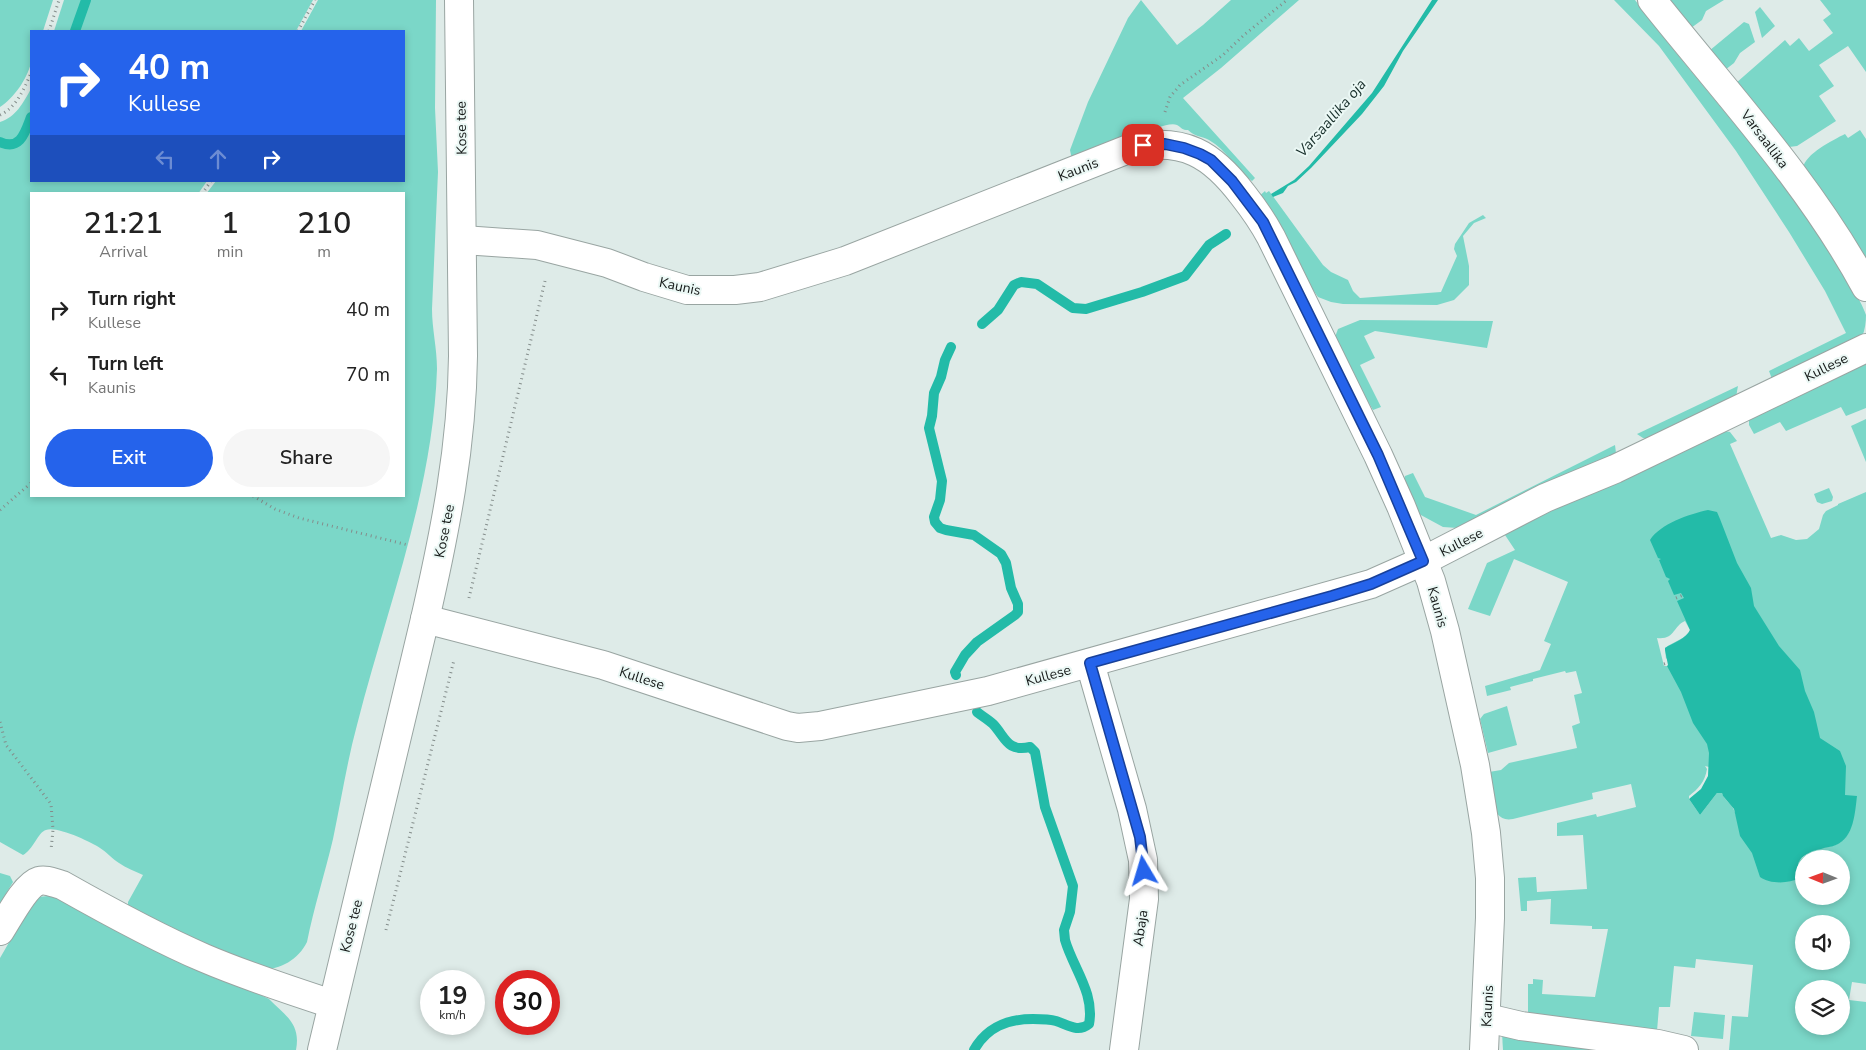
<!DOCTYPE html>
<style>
body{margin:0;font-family:"Nunito Sans",sans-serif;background:#f6f6f6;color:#222;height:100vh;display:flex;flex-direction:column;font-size:19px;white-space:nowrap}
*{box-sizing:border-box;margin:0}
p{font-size:16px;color:#767676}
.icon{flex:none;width:28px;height:28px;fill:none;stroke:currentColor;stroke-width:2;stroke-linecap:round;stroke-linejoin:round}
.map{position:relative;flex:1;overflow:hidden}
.drawer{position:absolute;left:30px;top:192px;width:375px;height:305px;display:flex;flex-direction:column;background:#fff;border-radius:0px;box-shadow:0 2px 8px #0003}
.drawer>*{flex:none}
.top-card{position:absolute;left:30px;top:30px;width:375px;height:152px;border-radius:0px;box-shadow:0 2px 8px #0003;background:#2563eb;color:#fff;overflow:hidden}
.needle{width:32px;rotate:271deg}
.tools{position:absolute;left:1795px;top:850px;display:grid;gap:10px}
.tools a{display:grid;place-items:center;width:55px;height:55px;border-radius:50%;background:#fff;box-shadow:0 2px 8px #0003;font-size:25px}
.speed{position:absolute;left:420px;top:970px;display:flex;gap:10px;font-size:25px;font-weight:700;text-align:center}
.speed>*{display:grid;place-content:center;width:65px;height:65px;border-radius:50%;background:#fff;box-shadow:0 2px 8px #0003;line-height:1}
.speed small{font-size:12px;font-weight:400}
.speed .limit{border:8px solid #d22;background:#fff;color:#111}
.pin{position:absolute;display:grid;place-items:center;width:42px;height:42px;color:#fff;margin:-21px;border-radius:10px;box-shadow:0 2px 8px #0006}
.me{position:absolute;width:55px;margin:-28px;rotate:353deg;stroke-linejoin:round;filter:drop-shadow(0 0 4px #0008)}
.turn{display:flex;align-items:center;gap:18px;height:105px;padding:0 15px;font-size:22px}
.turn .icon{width:65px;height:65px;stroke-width:2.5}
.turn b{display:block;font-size:35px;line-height:42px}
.lanes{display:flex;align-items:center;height:48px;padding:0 15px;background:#0003;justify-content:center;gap:25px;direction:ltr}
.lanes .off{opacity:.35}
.eta{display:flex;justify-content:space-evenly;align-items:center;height:85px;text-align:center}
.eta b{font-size:30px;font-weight:600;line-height:35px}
.primary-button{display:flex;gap:10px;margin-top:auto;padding:10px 15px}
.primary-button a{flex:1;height:58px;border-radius:30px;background:#2563eb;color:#fff;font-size:20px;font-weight:600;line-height:58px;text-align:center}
.primary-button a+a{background:#f6f6f6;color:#222}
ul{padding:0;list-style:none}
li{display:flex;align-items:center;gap:15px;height:65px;padding:0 15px}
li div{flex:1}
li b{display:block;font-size:19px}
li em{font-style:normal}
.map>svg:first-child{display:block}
</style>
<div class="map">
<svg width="1866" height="1050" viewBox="0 0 1866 1050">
<rect width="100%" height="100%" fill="#deebe8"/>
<!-- green -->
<g fill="#7bd7c8" fill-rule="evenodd">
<path d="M0,0h53l-10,31h-12c0,10 2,22 0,32 -4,16 -17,35 -31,44z"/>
<polygon points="64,0 313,0 296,31 54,31"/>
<path d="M318,0h118l-1,108 3,64 -6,137c0,20 5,39 5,60 -4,123 -50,238 -80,356 -10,37 -16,76 -24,114 -8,34 -19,68 -26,103 -9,18 -26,27 -46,28l-133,-61v-7l15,-27c-8,-4 -17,-7 -24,-12 -7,-4 -12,-11 -19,-15 -9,-6 -43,-22 -54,-18 -8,2 -13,20 -23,25l-23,-13v-720c16,-5 23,-19 31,-33v92h176l-9,13h-167v302h373v-302h-198l10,-13h188v-150h-103z"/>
<path d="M1141,0l36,45 26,-20 28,-25h68l-78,68 -38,30 72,80 -3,3c-16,-11 -25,-31 -43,-41 -7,-4 -14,-3 -21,-10 -6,0 -6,-2 -11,-5 -5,-2 -13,1 -18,2l-87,33 -2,-10 18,-48 40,-84z"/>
<path d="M1614,0h21c64,86 140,164 197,255 9,15 29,44 34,60 0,7 -1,15 -4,22l-90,42 -3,-8 77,-38 -21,-42 -36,-59 -53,-81 -77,-105z"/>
<polygon points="1666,0 1724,0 1706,11 1702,20 1691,28"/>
<polygon points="1820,0 1866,0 1866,72 1848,46 1819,65 1834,86 1819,96 1836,121 1797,146 1789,147 1736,83 1785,40 1790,46 1799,38 1809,51 1833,33 1823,20 1831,14"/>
<polygon points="1760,7 1775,26 1762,38 1755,12"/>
<polygon points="1744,22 1749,24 1755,42 1740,53 1734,63 1725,70 1709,51"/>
<path d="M1860,130l6,9v120l-18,-29 -45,-62c2,-14 30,-28 42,-34l3,4z"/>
<polygon points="1265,191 1266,193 1269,191 1323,265 1331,272 1348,280 1353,291 1360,298 1441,292 1457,256 1454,249 1455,244 1469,223 1483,215 1486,218 1474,223 1463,236 1469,266 1469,285 1454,300 1437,305 1343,304 1331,302 1318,297 1313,290 1257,198"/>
<polygon points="1360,320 1493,321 1487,348 1375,331 1364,336 1375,358 1360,365 1381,407 1373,410 1358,385 1335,337 1338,329"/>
<polygon points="1866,363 1866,408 1846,416 1841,407 1786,431 1780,422 1754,434 1749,425 1749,418"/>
<polygon points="1738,386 1736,397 1700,415 1648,438 1643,438 1637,434"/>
<polygon points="1866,419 1866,462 1851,426"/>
<path d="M1725,431l5,1 7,9 -7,3 41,94 10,-3 15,5 11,-1 12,-10 4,-14 3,-4 12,-6v-1l28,-12v492l-14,-2 -3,18 17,2v48h-137l3,-34 16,1 5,-52 -57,-6 -1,9 -21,-2 -4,41h-11l-2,24 -129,-14v-33h5v-5l10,1 -1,14 53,3 13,-68h-16v-3l-42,-2 1,-25 -24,2v10h-6l-3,-33 18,-1 1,15 50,-3 -4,-54 -26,1v-13l39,-9 1,3 39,-10 -5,-23 -39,9 1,6 -80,20c-24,5 -22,-31 -24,-47l12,-2 8,-7 68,-15 -5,-22 8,-3 -6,-28 8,-2 -6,-22 -10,2 -1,-2 -32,8v2l-23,6 1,3 -24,6 -2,-10 55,-16 11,-26 -7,-3 24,-59 -54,-23 -24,57 -22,-7 19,-46 28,-13 -12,-18zM1682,590l163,206 9,16c-2,13 -5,29 -19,33 -7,2 -14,2 -20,5 -8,3 -14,9 -20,14l-50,-23c-7,-11 -6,-19 -11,-31 -3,-7 -10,-10 -12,-17h-5l-17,22 -11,-16v-3c9,-7 16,-14 18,-27l-2,-3 4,1 1,-1 -3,-47 -39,-53h-4l-7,-28c18,2 16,-12 28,-17l5,9c-3,8 -17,12 -25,18l1,11 32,-33zM1804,859h37v37h-37zM1804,924h37v37h-37zM1804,989h37v37h-37z"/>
<polygon points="1615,445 1616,453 1545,490 1458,528 1443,527 1419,514 1403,483 1405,476 1413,473 1425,497 1476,515"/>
<polygon points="1829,488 1833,497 1832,501 1822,504 1817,502 1814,494"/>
<polygon points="1507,706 1517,745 1488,753 1480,719 1484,714"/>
<polygon points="0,873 10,876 13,882 0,904"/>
<path d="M48,896h7l214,103c17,17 32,25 27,51h-296v-92l33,-57 5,-4z"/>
<polygon points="1694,1012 1725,1015 1723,1039 1691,1036"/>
<polygon points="1502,1033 1638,1050 1503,1050"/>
</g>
<!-- water -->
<g fill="#23bba8">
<polygon points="1432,0 1438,0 1403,51 1384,86 1362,114 1311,168 1296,182 1288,186 1283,193 1273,197 1271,194 1294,180 1309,166 1372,93"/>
<path d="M1708,510l9,2 3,7 17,44 14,25 3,18 25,40 21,24 5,21 9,21 6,26 20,13 6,15 -1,29 12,1c-2,16 -3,42 -21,49 -4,2 -10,2 -15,4 -7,1 -17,5 -21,11 -5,6 1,11 -1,18 -10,6 -30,6 -39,-1l-8,-24 -12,-17 -6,-27 -11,-13 -1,-3h-5l-17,22 -11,-16 12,-10 7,-13 1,-23 -2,-9 -14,-21 -12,-31 -14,-26 1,-1 -3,-15v-2c8,-5 22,-10 25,-18l-13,-29 7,-3 -3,-5 -7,2 -6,-14 2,-2 -4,-2 -7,-17 2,-1 -3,-1 -8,-18c10,-16 39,-26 58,-30z"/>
</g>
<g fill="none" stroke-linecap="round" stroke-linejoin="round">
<!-- stream -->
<g stroke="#23bba8" stroke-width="10">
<polyline points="75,31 86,0"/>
<path d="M0,142c20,9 25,-9 31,-25"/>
<polyline points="982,324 998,310 1014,285 1021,282 1037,284 1073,308 1086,309 1142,292 1185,276 1209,245 1226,234"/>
<polyline points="951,347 945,360 941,377 934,393 932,416 929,428 942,481 940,500 934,517 935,522 940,528 946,530 974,535 1001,554 1006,563 1011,588 1018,604 1018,612 1015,615 977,642 965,655 955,672 956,675"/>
<path d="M974,1050c13,-23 33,-31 59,-31 7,0 16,0 23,2 12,4 22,12 33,3 6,-31 -16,-56 -24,-84l-1,-10 6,-18 3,-26 -28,-79 -10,-55 -5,-5c-23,5 -24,-9 -37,-23 -4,-4 -11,-8 -16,-12"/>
</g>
<!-- minor casing -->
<g stroke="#99a5a2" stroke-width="30">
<g id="minor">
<path d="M1652,0c74,93 157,182 214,287"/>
<path d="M463,240l74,5 70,18 37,14 43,13h48l25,-3 85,-26 286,-113c53,-11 81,6 112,47 11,14 20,27 28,42l107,218 23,51 30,75 14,50 30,134 11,68 4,45v40l-6,132"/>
<polyline points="425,619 603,665 787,726 798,728 820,726 988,691 1371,584 1423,561 1545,498 1615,469 1866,348"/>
<polyline points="1090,663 1132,809 1143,860 1144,899 1124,1050"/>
<path d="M0,931c8,-12 25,-46 39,-50 7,-2 15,2 23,4 46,26 93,52 142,73 42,18 85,32 128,46"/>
<polyline points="1487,1018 1521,1026 1658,1044 1684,1050"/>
</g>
</g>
<!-- major casing -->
<g stroke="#99a5a2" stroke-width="30">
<path id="major" d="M322,1050l103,-431c20,-87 37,-173 38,-263l-4,-356"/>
</g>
<!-- path -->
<g stroke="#848d8b" stroke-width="3" stroke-dasharray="1 4" stroke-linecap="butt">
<polyline points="49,31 59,0"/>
<polyline points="298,31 315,0"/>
<polyline points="1165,112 1170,97 1180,85 1223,55 1244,35 1287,0"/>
<path d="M0,115c16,-7 24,-26 31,-42"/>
<polyline points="202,194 211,181"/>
<polyline points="253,496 275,509 299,518 408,545"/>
<polyline points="0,510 31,483"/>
<polyline points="469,598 545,281"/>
<polyline points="1676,598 1683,595"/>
<polyline points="1664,664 1667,663"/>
<polyline points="0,722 6,745 51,804 53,830 51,850"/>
<polyline points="386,930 454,660"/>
</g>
<!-- minor -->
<use href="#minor" stroke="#fff" stroke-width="28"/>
<!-- major -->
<use href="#major" stroke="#fff" stroke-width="28"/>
</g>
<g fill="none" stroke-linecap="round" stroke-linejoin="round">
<!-- route casing -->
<g stroke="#184099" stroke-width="12">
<polyline id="route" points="1143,145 1165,144 1184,148 1200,154 1211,160 1232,181 1263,222 1378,455 1423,561 1371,584 1332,596 1090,663 1132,809 1140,837 1144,871"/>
</g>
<!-- route -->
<use href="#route" stroke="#2563eb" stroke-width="9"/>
</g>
<g text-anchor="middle" stroke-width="4" stroke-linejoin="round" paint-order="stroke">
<!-- street labels -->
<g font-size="14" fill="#151918" stroke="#ebf8f5">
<text transform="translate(461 128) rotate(-91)" y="5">Kose tee</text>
<text transform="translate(1765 139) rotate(53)" y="5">Varsaallika</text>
<text transform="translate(1078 169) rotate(-21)" y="5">Kaunis</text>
<text transform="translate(680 286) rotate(12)" y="5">Kaunis</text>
<text transform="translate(1826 367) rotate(-26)" y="5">Kullese</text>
<text transform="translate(444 531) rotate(-79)" y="5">Kose tee</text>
<text transform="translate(1461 542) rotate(-27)" y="5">Kullese</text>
<text transform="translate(1438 607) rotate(74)" y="5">Kaunis</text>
<text transform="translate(1048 675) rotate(-15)" y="5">Kullese</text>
<text transform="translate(642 678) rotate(18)" y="5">Kullese</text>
<text transform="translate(351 926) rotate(-76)" y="5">Kose tee</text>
<text transform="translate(1140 928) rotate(-82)" y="5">Abaja</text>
<text transform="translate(1487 1006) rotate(-87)" y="5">Kaunis</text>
</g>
<!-- water labels -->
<g font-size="15" font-style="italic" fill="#172e2a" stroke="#ebf8f5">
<text transform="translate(1331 118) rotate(-49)" y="5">Varsaallika oja</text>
</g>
</g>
</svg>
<div class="tools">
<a><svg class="needle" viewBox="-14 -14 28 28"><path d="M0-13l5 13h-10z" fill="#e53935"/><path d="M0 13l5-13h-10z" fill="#767676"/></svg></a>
<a><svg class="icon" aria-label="sound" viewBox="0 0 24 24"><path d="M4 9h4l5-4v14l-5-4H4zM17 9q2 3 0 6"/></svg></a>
<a><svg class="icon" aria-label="layers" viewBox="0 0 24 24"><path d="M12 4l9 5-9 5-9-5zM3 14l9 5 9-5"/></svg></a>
</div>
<div class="speed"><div>19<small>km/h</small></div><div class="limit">30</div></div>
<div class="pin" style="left:1143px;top:145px;background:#d93025"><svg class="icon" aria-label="arrive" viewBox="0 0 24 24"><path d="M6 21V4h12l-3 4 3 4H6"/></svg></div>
<svg class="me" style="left:1144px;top:871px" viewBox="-20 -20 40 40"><path d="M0-17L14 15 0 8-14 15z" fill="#2563eb" stroke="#fff" stroke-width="4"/></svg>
<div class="top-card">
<div class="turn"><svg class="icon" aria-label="right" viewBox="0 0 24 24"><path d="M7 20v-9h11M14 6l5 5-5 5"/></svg><div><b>40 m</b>Kullese</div></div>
<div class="lanes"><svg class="icon off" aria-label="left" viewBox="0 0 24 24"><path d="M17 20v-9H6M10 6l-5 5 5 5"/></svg><svg class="icon off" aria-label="ahead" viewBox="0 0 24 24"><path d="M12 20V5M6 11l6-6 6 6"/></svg><svg class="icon" aria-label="right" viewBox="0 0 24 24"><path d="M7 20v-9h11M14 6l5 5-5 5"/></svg></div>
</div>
<section class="drawer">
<div class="eta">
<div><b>21:21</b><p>Arrival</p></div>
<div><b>1</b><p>min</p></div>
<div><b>210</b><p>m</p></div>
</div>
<ul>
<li><svg class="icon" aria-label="right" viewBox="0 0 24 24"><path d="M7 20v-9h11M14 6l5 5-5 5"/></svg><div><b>Turn right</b><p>Kullese</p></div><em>40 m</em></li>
<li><svg class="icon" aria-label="left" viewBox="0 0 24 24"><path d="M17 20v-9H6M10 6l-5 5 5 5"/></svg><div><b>Turn left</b><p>Kaunis</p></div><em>70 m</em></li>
</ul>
<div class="primary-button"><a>Exit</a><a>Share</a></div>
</section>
</div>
